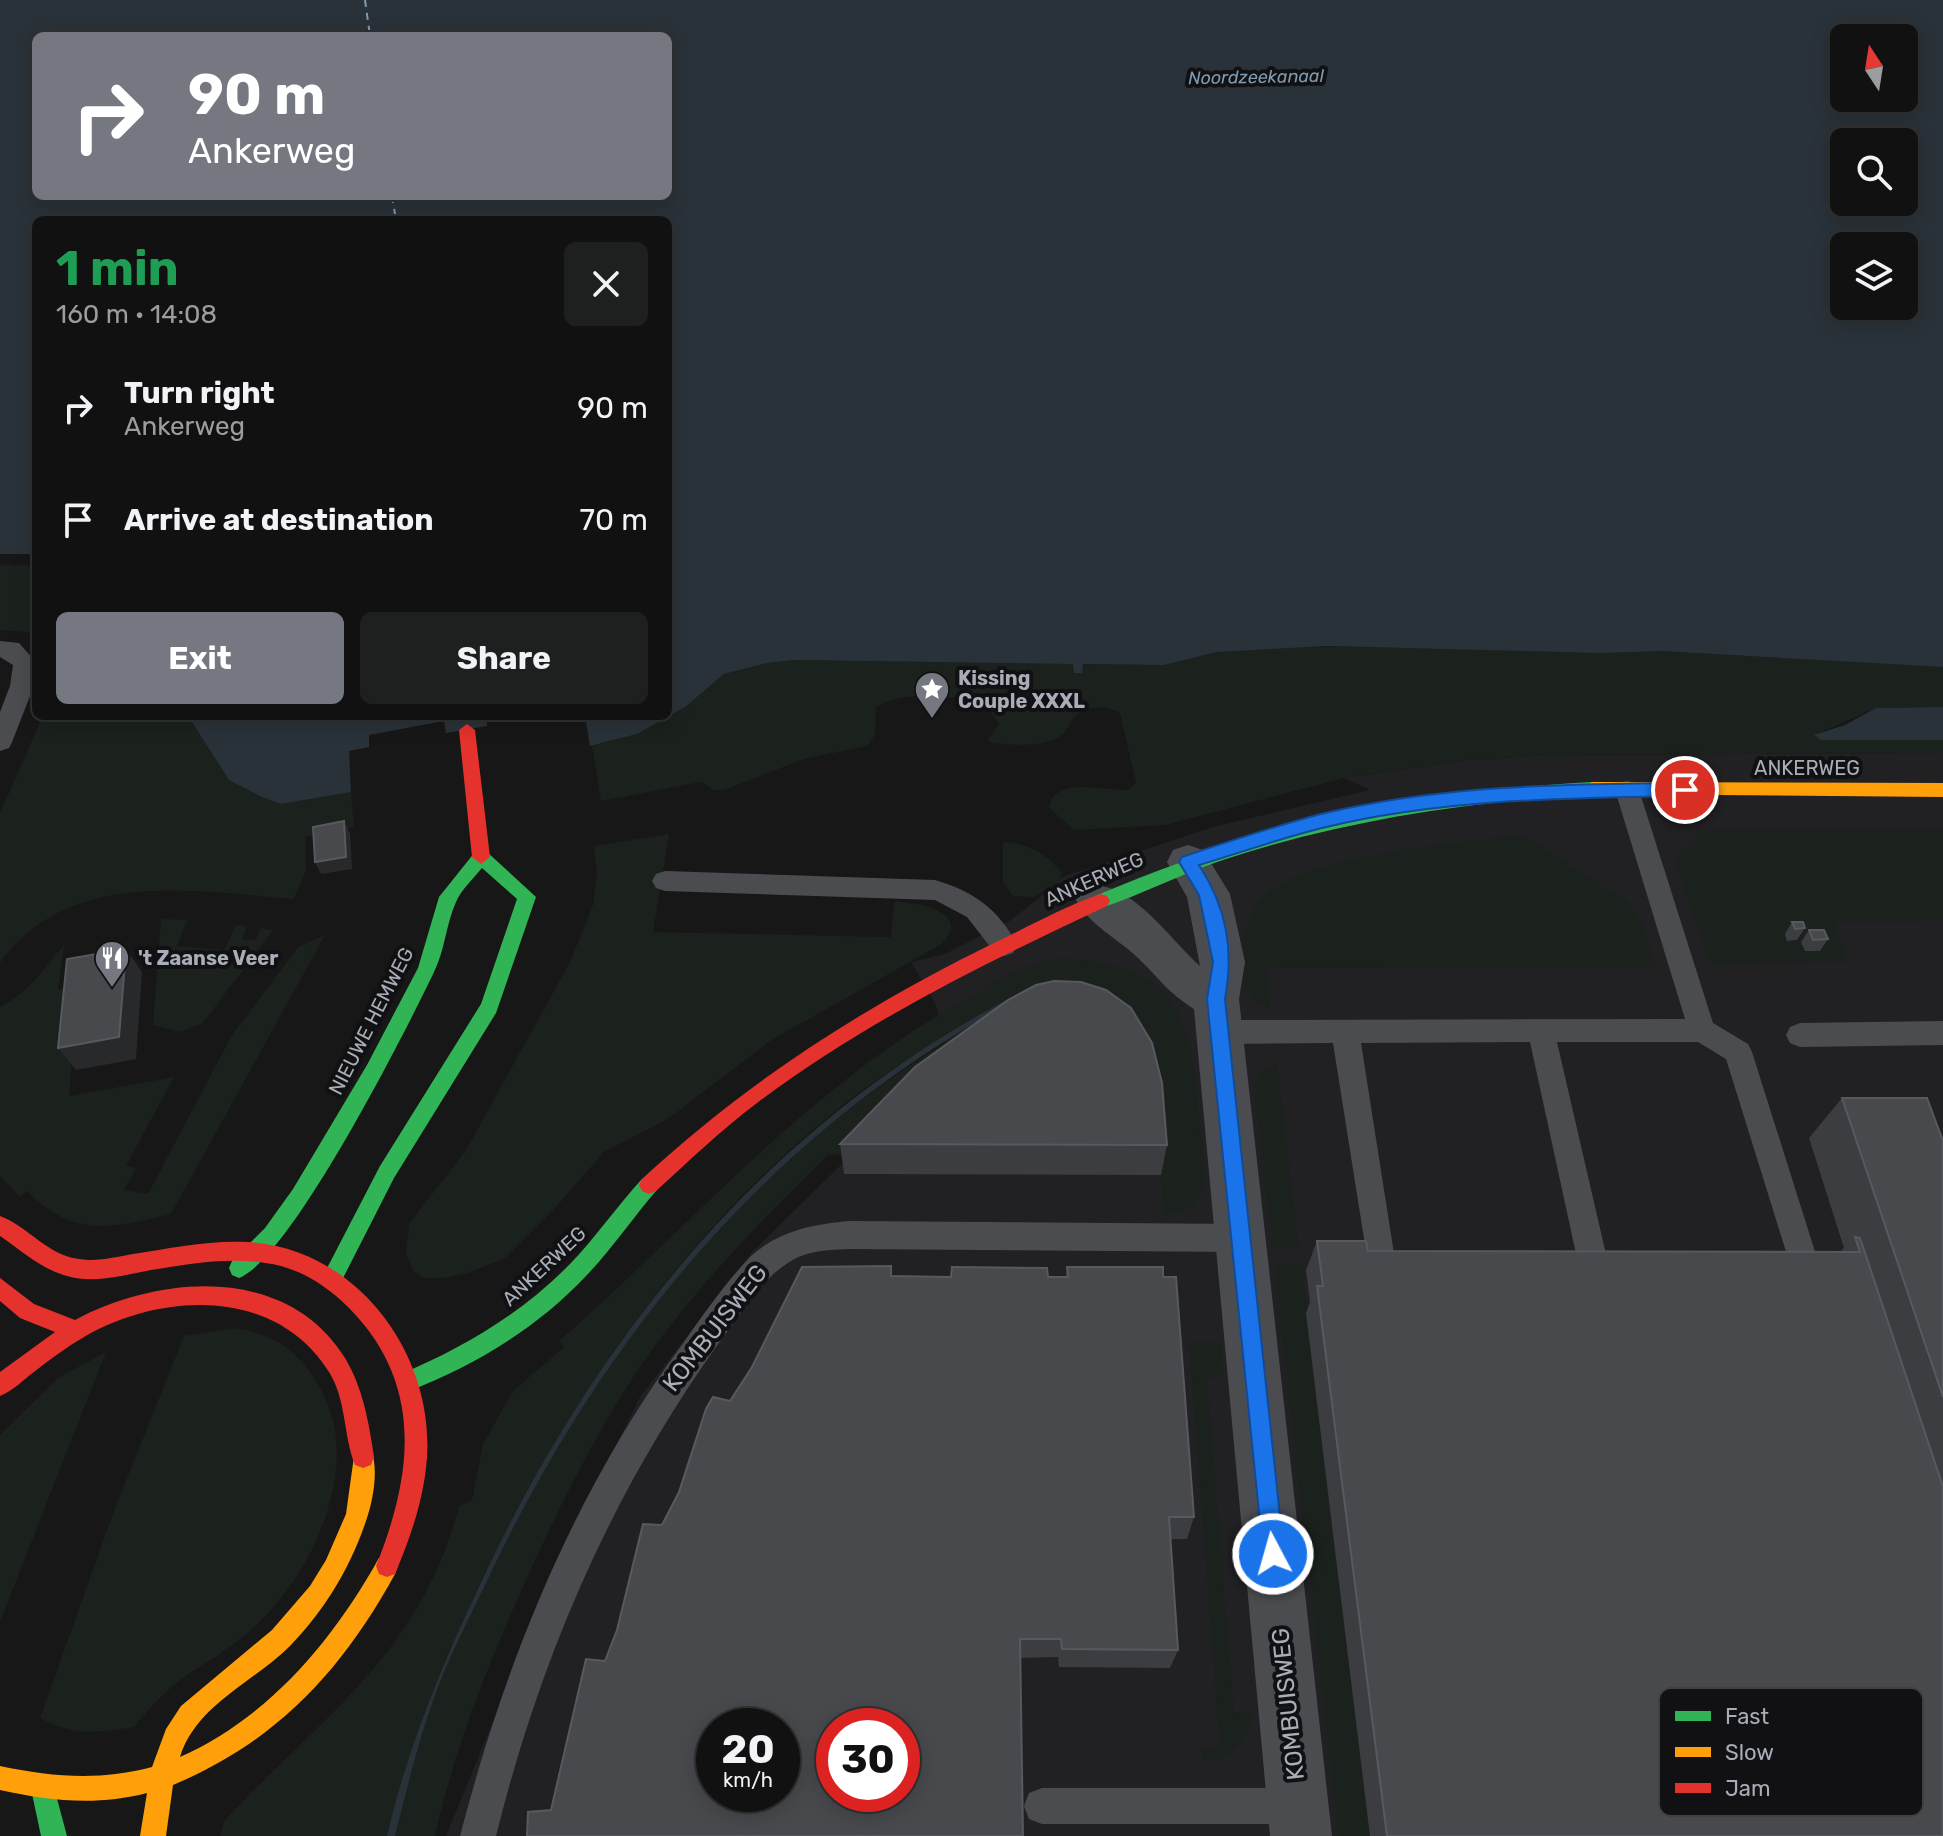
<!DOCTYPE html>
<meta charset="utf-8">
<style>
body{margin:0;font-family:Rubik,sans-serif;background:#1e1f1f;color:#f1f3f6;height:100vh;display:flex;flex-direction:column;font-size:30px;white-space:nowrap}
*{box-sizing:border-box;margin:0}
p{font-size:26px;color:#9c9d9f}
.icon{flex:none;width:44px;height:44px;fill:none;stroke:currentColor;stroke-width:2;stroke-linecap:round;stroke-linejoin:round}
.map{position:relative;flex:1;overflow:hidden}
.sheet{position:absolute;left:32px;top:216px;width:640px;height:504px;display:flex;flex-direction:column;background:#111;border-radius:12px;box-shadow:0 4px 20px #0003,0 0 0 2px #303131}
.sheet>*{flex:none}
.banner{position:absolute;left:32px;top:32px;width:640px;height:168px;border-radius:12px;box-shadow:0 4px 20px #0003,0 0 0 2px #303131;background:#757880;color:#fff;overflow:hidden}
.needle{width:52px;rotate:348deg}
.buttons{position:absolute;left:1830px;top:24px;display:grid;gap:16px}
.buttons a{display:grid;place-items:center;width:88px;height:88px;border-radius:12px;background:#111;box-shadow:0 4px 20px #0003,0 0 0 2px #303131;font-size:40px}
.speed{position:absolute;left:696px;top:1708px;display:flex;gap:16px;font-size:40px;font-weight:700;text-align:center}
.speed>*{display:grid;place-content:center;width:104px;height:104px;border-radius:50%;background:#111;box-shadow:0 4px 20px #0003,0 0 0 2px #303131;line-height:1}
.speed small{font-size:20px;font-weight:400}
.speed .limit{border:12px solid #d22;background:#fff;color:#111}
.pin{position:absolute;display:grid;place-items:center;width:68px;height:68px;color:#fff;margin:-34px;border:4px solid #fff;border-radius:50%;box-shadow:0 2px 8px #0007}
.me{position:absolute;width:88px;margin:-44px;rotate:354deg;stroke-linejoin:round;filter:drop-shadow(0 0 6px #0008)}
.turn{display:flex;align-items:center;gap:28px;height:168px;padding:0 24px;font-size:36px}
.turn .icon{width:104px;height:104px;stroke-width:2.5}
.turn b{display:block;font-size:56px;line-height:68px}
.round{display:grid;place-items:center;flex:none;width:84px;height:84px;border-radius:12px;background:#1e1f1f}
.head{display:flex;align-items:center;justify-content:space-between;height:136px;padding:0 24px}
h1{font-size:48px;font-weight:700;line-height:60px;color:#1e9e55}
.action{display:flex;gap:16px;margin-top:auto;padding:16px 24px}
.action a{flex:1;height:92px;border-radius:12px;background:#757880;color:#fff;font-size:32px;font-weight:700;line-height:92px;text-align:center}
.action a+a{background:#1e1f1f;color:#f1f3f6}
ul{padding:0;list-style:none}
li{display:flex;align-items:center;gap:24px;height:112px;padding:0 24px}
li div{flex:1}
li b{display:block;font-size:30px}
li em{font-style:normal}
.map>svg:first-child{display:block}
</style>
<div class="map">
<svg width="1943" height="1836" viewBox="0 0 1943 1836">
<rect width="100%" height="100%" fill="#171717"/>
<!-- built -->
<path fill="#212124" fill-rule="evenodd" d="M1943,753v1083h-1497l117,-285 77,-154 113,-146 151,-148 49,-38 -17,-60 -25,-43 34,-8 66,-34 47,-37 4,-6 151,-50 157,-37 -26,-12 123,-18 82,-5zM714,1726h68v68h-68zM834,1726h68v68h-68z"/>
<!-- green -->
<g fill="#1b211c">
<polygon points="0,565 36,566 36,633 0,630"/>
<path d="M1279,646l382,5 282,16v40l-67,1 -61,27 6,5h122v13l-394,2 -82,5 -123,18 -179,47 -91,5 -25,-22c4,-33 56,-17 79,-18l8,-7 -16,-70c-14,-9 -37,-7 -47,6 -4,5 -7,13 -11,16 -17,13 -50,10 -70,8l-4,-4 11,-15 -12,-19c-26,-10 -91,-15 -111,3l-1,27 -8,11 -63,13 -80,31h-10l-13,-8 -100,19 -9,-55 45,-12 48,-27 39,-33 43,-11 27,-3 280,4v9h8v-9l82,1 53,-13z"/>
<path d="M43,716h145l41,64 33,17 19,7 70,-12 3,35 -49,10 1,34 -12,28c-100,-8 -225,-32 -294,64v-150z"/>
<polygon points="1707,829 1943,829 1943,921 1834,922 1847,962 1710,963 1674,858"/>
<path d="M669,834l-16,98 238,5 3,-35c22,-1 82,11 46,43l-170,96 -102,78 -64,33 -47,54 -52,52 -34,14 -27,6h-20l-11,-7 -7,-19 3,-28 57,-74 104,-188 23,-57 4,-30 -3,-29z"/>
<path d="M1523,835l105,67 14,21 13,44 -389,1 4,40c-18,-5 -27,-17 -28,-35 -1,-23 2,-52 17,-71 37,-48 203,-59 264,-67z"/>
<path d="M1003,842c26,1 43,11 59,31l-3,10 -25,14 -21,-1 -10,-14z"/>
<polygon points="161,919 187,920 177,946 224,950 236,925 247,926 242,939 255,940 261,928 273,930 203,1023 180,1032 153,1025"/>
<path d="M325,935l-154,279c-60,15 -97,24 -144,-23l-7,6 -20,-21v-169c29,-15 43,-37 64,-62l-6,44 20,-2 -9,109 105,-19 -48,89 10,2 -12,22 24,4 84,-159 66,-88z"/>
<path d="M1064,958c120,8 127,61 135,164 2,21 12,55 1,73 -8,14 -21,18 -36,20l-7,-101 -7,-29 16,-1 -19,-41 -304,111 -15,1c-61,60 -130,130 -179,199 -47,67 -83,139 -117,213 -40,88 -76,175 -97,269h-40c13,-51 25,-102 44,-151 13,-33 30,-66 45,-98 73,-154 165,-304 293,-418 84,-75 166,-127 261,-185 -67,38 -134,73 -195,121 -160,127 -275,294 -362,477 -39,82 -73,165 -94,254h-167l4,-15c100,-107 196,-166 235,-315l13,-6 11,-56 30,-53 51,-44 -5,-6c135,-118 246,-252 405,-341 31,-17 64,-40 100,-42z"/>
<polygon points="1277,1064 1299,1248 1272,1248 1254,1088 1260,1074"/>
<polygon points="1274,1265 1302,1265 1370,1836 1338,1836"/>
<path d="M235,1328c42,6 70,28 88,66 15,28 17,64 10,95 -13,62 -50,119 -101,156 -21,16 -45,28 -65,46 -12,11 -23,24 -33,36 -35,6 -63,9 -94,-9l75,-210 69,-172z"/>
<path d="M1189,1342h32l2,35 -16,1 27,334 19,2c-6,25 -21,48 -50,47l-1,-13 18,-1z"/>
<polygon points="106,1352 0,1622 0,1435 58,1378"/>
</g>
<!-- water -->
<g fill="#2a3239" fill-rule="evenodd">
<path d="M0,0h1943v667l-282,-16 -60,2 -275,-7 -109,6 -53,13 -81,-1 -1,9h-8l-1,-9 -279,-4 -27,3 -43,11 -39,33 -48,27 -47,12 -5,-30h83v-496h-632v334h-36zM36,36h632v160h-632zM1844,38h60v60h-60zM1844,142h60v60h-60zM1844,246h60v60h-60z"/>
<polygon points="1943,707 1943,740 1821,740 1814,735 1845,725 1876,708"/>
<polygon points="188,716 486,716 487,726 446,733 444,721 369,735 369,747 349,751 351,792 281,804 262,797 229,780"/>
<path d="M1038,984l4,2c-257,130 -433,337 -555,595 -16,34 -34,68 -48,104 -19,49 -31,100 -44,151h-8c21,-91 57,-176 97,-260 120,-254 298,-467 554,-592z"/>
</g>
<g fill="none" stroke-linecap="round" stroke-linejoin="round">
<!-- ferry -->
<g stroke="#7f9bb3" stroke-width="2" stroke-dasharray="7 6" stroke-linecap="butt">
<polyline points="365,0 370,36"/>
<polyline points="392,196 396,220"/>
</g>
<!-- lane -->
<g fill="#4b4c50" fill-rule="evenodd">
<polygon points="0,641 19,643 36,662 34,686 12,742 9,748 0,751 0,712 10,686 13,665 0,657"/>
<polygon points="1627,781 1636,783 1639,790 1713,1023 1748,1044 1752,1052 1824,1280 1820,1290 1809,1294 1798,1290 1726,1059 1698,1042 1557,1042 1608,1263 1604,1273 1593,1277 1582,1273 1578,1263 1530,1042 1361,1043 1398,1279 1394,1289 1383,1293 1372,1289 1333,1043 1221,1044 1211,1040 1207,1032 1211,1024 1221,1020 1685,1019 1615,790 1618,783"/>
<path d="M665,871l270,9c38,11 64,29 82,65l-4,8 -9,3 -9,-3 -28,-36 -32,-17 -270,-9 -9,-3 -4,-7 4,-7z"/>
<polygon points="1943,1021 1943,1045 1800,1047 1790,1043 1786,1035 1790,1027 1800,1023"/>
<path d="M850,1221l391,3 10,4 5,10 -5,10 -10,4 -391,-3c-20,1 -42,1 -59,12 -32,19 -53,57 -75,86 -106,149 -176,312 -220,489h-36c46,-177 115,-346 224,-494 21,-30 42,-60 67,-86 28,-25 62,-32 99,-35z"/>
<polygon points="1042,1788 1298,1788 1311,1793 1316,1806 1311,1819 1298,1824 1042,1824 1029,1819 1024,1806 1029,1793"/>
</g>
<!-- street -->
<path fill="#4b4c50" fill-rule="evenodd" d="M1188,845l15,5 27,44 15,68 -6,37 93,837h-62l-76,-827c-28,-18 -32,-28 -55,-50 -20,-20 -49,-33 -63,-59l7,-12c43,-15 87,52 117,78l-13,-69 -20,-35 6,-12z"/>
<!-- fast -->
<g fill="#30b455" fill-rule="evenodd">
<path d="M1592,782l9,6 -9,6c-125,8 -247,26 -366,65 -43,14 -83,35 -125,49l-6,-2 -3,-5 3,-5c165,-70 317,-104 497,-114z"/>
<path d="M481,850l6,2 49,45 -40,116 -102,165 -55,108 -7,3 -7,-3 -3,-7 3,-7 55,-106 101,-162 36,-105 -35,-31c-8,10 -21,22 -26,34 -10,22 -11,48 -22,70 -27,57 -143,286 -195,306l-7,-3 -3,-7 3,-7 33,-33 28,-39 74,-124 51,-97 21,-71 36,-45z"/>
<path d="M649,1176l7,3 3,6 -3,6c-24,28 -45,59 -70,85 -50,53 -112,90 -179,116l-8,-3 -3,-7 3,-7c64,-27 122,-61 171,-111 26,-27 47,-58 72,-85z"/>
<polygon points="43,1777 52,1780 67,1836 41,1836 31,1789 34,1780"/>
</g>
<!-- slow -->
<g fill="#ff9f0a" fill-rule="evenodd">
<polygon points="1592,782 1943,783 1943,797 1592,794 1583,788"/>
<path d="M363,1446l8,3c8,21 2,52 -5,72 -16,47 -41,89 -76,125 -36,36 -94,59 -110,111 89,-40 152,-115 199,-199l8,-3 8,3 3,8 -3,8c-54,98 -118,167 -222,211l-7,51h-26l7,-43c-50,13 -98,8 -147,-3v-24c52,11 100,15 152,1l14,-38 15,-23 91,-76 38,-44 16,-26 20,-46 9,-65z"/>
</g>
<!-- jam -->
<g fill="#e5322d" fill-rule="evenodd">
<polygon points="467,724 475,730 490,857 481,864 472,857 459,730"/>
<path d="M1101,894l6,2 3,5 -3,5c-121,57 -243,116 -350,197 -36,27 -68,58 -101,88l-7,3 -7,-3 -3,-6 3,-6c107,-99 223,-173 354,-237 34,-16 69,-36 105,-48z"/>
<path d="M0,1216c29,11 47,39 79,43 18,3 36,-2 54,-5 38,-6 76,-14 115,-12 108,6 186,111 179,215 -3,42 -16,79 -32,117l-8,3 -8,-3 -3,-8c37,-92 48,-182 -27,-258 -23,-23 -51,-41 -84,-45 -38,-6 -77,1 -114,7 -27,5 -57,14 -84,6 -26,-7 -45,-25 -67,-40z"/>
<path d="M0,1278l34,26 41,16c85,-45 212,-56 270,38 18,30 24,65 29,99l-3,8 -8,3 -8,-3c-12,-30 -8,-64 -26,-93 -53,-85 -167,-80 -245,-35 -17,10 -34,22 -50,35 -11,8 -21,19 -34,24v-24l55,-40 -35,-14 -20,-17z"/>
</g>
</g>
<!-- wall -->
<g fill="#3c3d40">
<polygon points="1792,922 1805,928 1797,940 1787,941 1785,934"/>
<polygon points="1809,930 1828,939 1820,951 1805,951 1801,942"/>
<polygon points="1842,1098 1943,1141 1943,1836 1370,1836 1306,1313 1310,1302 1306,1270 1317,1241 1368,1251 1840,1252 1844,1248 1809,1138"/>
<polygon points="840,1144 1167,1145 1161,1175 844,1174"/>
<polygon points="1067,1267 1163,1277 1194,1517 1187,1539 1170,1539 1178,1650 1170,1668 1059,1667 1058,1657 1020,1658 551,1810 605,1661 662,1525 730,1401 752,1367 891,1276 1066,1277"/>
</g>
<!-- shaded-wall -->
<g fill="#28292a">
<polygon points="344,821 350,833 352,869 321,874 315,862"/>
<polygon points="126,949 142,972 136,1059 76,1070 58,1048"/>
</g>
<!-- building -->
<g fill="#48494d" stroke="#57595e" stroke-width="2" fill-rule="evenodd">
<polygon points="344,821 346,857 315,862 313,827"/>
<polygon points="1792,922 1803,922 1805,928 1795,929"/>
<polygon points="1809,930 1824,930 1828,939 1813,940"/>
<polygon points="126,949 119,1037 58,1048 67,959"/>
<polygon points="1054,981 1081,982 1106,990 1131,1008 1152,1043 1162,1083 1167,1145 840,1144 915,1067 1008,1000 1036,985"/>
<polygon points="1842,1098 1927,1098 1943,1141 1943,1397"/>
<polygon points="1855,1237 1860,1238 1943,1487 1943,1836 1387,1836 1317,1286 1323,1286 1317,1241 1366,1241 1368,1251 1860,1252"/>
<path d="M891,1266v10l60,1 1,-10 95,1 1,9h20l-1,-10h96v10h13l18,240h-25l9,133 -116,-1 -1,-10h-41l3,197h-496l1,-24 23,-2 35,-151 19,2 12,-31 26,-106 19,1 17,-33 27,-83 7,-12 17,4 22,-34 50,-100zM714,1726h68v68h-68zM834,1726h68v68h-68z"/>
</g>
<!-- route -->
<path fill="#1a73e8" stroke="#114b97" stroke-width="2" d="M1685,783l9,7 -9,6c-121,2 -244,3 -363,32 -41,10 -82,25 -123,37 28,43 35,85 26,134l59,555 -3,8 -8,3 -9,-3 -57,-563 6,-37 -14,-67 -20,-33 3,-5c45,-15 93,-31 139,-43 120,-29 243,-30 364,-31z"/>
<!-- icons -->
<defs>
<g id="sight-pin" transform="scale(1.8)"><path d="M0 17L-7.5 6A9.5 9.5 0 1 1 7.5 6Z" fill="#757880" stroke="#111113"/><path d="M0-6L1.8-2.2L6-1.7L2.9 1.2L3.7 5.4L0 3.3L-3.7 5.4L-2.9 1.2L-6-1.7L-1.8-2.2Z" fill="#fff"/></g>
<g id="restaurant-pin" transform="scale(1.8)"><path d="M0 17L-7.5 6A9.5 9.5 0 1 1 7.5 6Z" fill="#757880" stroke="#111113"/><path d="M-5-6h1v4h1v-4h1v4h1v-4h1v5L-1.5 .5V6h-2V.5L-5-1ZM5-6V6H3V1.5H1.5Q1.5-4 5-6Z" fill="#fff"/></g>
</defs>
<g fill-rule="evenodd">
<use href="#sight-pin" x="932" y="689"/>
<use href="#restaurant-pin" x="112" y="958"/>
</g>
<g text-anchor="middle" stroke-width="8" stroke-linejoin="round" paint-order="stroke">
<!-- far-water labels -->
<g font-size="18" font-style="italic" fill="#7f9bb3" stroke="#111113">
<text transform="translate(1256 77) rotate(-1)" y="6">Noordzeekanaal</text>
</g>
<!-- poi labels -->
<g font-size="20" font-weight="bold" fill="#a8adb8" stroke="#111113" text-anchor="start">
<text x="958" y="685">Kissing<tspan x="958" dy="23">Couple XXXL</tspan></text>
<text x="138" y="965">'t Zaanse Veer</text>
</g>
<!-- street labels -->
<g font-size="20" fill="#a8adb8" stroke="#111113">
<text x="1807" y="775">ANKERWEG</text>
<text transform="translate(1094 879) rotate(-24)" y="7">ANKERWEG</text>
<text transform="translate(371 1021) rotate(-63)" y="7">NIEUWE HEMWEG</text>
<text transform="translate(544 1266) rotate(-43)" y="7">ANKERWEG</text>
</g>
<!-- near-street labels -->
<g font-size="24" fill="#a8adb8" stroke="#111113">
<text transform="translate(715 1328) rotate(-52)" y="8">KOMBUISWEG</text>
<text transform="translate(1288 1704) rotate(-96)" y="8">KOMBUISWEG</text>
</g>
</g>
<!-- legend -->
<rect x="1659" y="1688" width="264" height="128" rx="12" fill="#111113" stroke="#3e4045" stroke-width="2"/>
<rect x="1675" y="1711" width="36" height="10" fill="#30b455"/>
<rect x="1675" y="1747" width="36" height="10" fill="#ff9f0a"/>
<rect x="1675" y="1783" width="36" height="10" fill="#e5322d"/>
<g font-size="22" fill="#a8adb8">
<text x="1725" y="1724">Fast</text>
<text x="1725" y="1760">Slow</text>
<text x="1725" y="1796">Jam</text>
</g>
</svg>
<div class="buttons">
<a><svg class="needle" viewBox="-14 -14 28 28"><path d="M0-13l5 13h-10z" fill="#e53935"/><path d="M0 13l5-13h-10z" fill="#9c9d9f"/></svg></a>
<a><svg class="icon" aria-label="search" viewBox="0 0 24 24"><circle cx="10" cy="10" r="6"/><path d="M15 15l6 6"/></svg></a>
<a><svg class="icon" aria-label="layers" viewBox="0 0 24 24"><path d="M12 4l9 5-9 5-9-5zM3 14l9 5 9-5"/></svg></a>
</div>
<div class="speed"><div>20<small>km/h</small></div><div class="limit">30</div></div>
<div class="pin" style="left:1685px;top:790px;background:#d93025"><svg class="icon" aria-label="arrive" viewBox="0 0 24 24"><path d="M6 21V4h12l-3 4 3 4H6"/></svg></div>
<svg class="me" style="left:1273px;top:1554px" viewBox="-20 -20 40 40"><circle r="17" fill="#1a73e8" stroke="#fff" stroke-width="3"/><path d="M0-11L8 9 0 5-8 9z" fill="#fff"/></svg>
<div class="banner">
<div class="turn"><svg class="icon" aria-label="right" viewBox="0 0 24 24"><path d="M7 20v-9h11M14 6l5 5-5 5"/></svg><div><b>90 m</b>Ankerweg</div></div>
</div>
<section class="sheet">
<div class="head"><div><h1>1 min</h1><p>160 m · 14:08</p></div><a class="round"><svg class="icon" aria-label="close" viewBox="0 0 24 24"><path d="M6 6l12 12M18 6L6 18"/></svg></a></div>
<ul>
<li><svg class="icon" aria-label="right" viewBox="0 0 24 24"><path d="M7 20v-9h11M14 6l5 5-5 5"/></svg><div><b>Turn right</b><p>Ankerweg</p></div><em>90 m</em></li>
<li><svg class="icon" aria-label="arrive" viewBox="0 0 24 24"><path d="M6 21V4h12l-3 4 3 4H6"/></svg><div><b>Arrive at destination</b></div><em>70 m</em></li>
</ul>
<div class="action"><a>Exit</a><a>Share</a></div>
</section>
</div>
